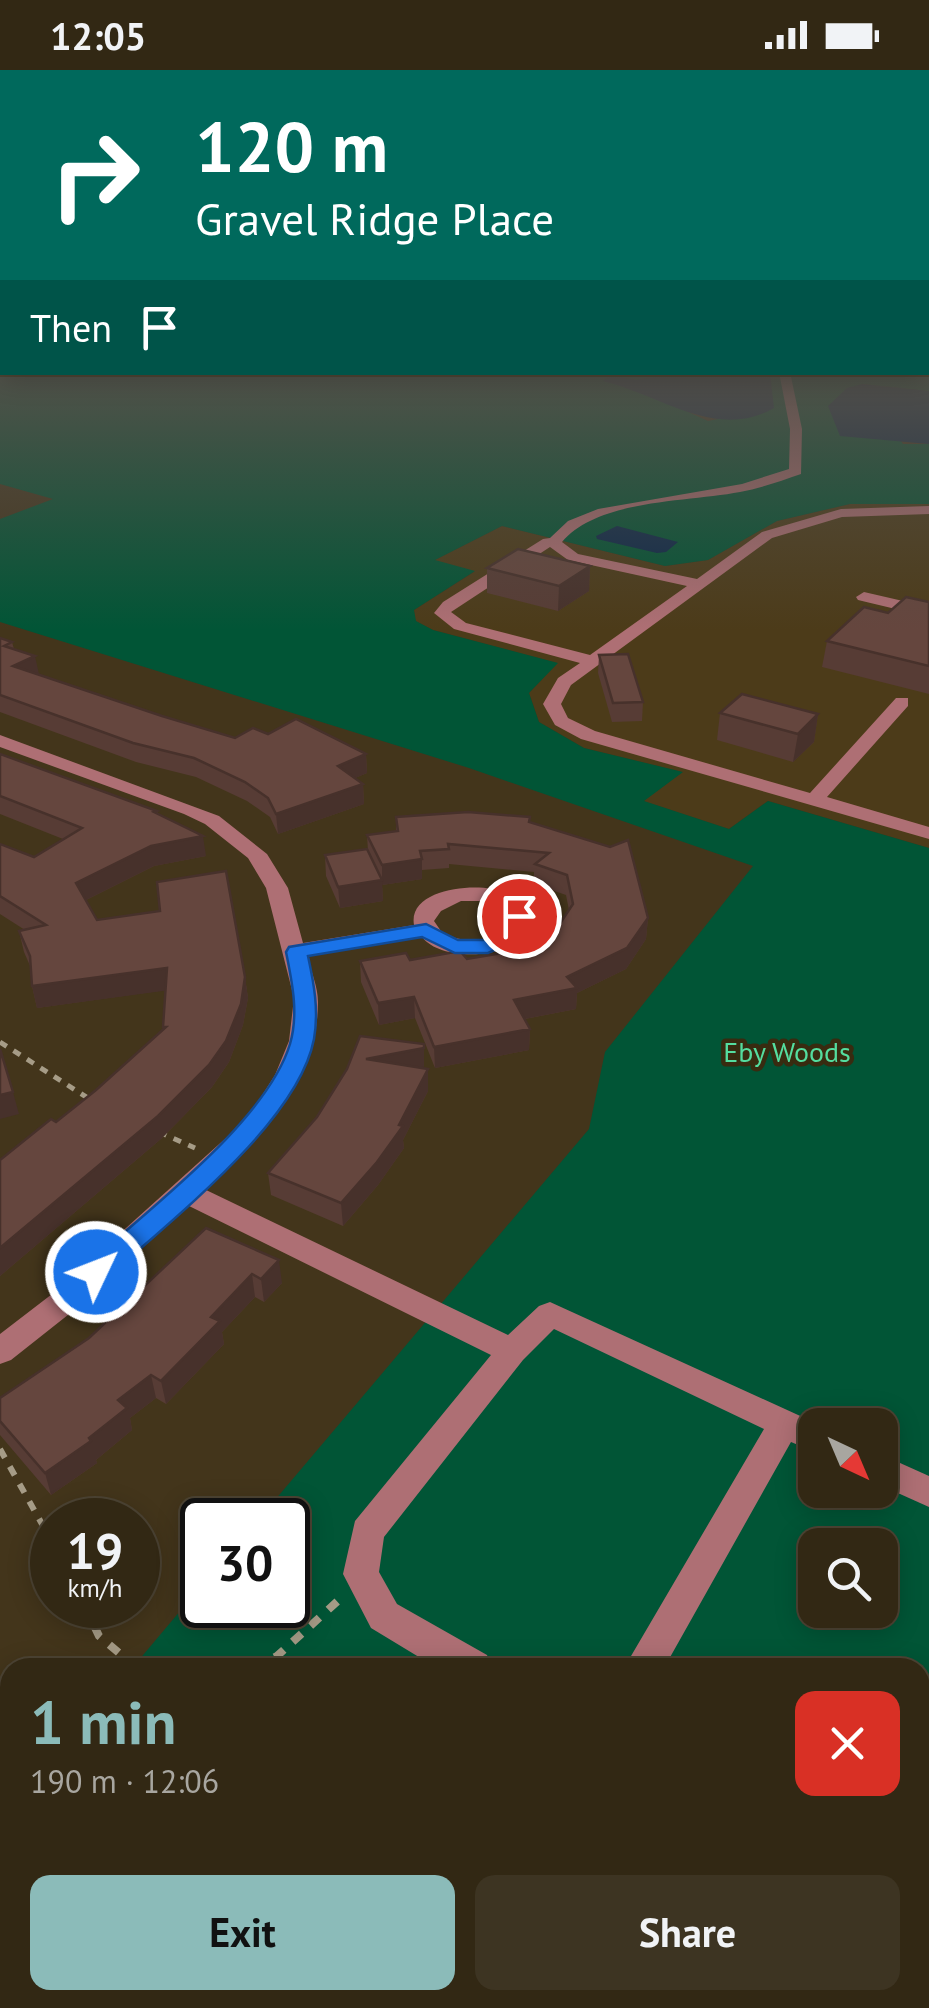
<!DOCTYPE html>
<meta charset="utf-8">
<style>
body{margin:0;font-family:"PT Sans",sans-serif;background:#3d3422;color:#f1f3f6;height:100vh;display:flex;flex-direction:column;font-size:38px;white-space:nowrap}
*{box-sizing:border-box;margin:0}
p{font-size:32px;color:#a8a6a0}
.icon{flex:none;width:55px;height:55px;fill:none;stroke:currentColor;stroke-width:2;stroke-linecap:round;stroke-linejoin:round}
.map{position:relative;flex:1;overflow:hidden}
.drawer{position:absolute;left:0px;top:1588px;width:930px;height:352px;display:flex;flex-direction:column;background:#322814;border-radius:30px 30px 0 0;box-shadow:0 5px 25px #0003,0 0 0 2px #4d4434}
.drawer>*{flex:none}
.top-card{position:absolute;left:0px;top:0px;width:930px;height:305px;box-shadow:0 5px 25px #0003,0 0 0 2px #4d4434;background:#00695c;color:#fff;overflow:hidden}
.needle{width:65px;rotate:136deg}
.buttons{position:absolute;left:798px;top:1338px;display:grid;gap:20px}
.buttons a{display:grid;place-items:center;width:100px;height:100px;border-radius:20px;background:#322814;box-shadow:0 5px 25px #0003,0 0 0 2px #4d4434;font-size:50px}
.speed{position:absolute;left:30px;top:1428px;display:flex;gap:20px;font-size:50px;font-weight:700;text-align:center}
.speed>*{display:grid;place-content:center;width:130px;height:130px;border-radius:50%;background:#322814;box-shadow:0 5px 25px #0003,0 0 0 2px #4d4434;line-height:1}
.speed small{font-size:25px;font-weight:400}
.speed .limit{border:5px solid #111;border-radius:15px;background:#fff;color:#111}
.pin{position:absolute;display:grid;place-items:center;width:85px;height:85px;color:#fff;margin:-42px;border:5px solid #fff;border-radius:50%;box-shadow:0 2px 10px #0007}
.me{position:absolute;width:110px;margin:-55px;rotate:47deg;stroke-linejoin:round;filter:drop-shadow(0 0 8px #0008)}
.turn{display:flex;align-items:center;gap:35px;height:210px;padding:0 30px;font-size:45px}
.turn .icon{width:130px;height:130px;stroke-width:2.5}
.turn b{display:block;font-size:70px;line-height:85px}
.then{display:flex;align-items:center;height:95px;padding:0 30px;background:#0003;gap:20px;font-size:38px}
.round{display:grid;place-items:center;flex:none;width:105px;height:105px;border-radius:20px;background:#3d3422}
.head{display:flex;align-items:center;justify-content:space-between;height:170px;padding:0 30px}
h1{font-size:60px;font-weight:700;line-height:75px;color:#8bbbb9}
.button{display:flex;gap:20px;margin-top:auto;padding:20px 30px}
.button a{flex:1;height:115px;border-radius:20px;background:#8bbbb9;color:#111;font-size:40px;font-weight:700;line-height:115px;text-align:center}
.button a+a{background:#3d3422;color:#f1f3f6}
.status{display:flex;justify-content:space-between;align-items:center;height:70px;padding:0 50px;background:#322814;direction:ltr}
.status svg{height:28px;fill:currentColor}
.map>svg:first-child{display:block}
</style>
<div class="status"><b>12:05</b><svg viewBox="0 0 49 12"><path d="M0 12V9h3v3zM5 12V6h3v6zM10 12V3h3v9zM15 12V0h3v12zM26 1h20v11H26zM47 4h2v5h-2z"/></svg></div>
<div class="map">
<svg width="929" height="1938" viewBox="0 0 929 1938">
<rect width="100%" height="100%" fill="#43351b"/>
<!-- built -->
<polygon fill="#4c3b19" points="850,434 929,434 929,778 768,731 729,759 643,731 682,702 584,678 539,652 529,623 557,593 433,560 415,551 414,540 474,502 433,491 502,456 665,496 708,490 777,451"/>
<!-- green -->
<path fill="#015536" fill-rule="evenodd" d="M0,289l2,13 673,1 -39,7 -25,-5 -7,6 36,9 68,31 65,-13 -3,-35 158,-1 1,-13v32l-67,-7 41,60h26v60h-79l-73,17 -69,39 -43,6 -163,-40 -67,34 40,11 -61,39 2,11 17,9 125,33 -29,30 10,29 45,26 99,24 -39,29 85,28 39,-28 161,47v1160h-929v-299l10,-1v292h910v-332l-787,-1 69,-82v20h86v-85h-30l331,-391 16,-77 148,-186 -284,-98 -469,-146v-103l53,-20 -53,-15zM815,1355h65v65h-65zM815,1475h65v65h-65z"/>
<!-- water -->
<g fill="#0b284a">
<path d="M675,303h95l4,35c-58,33 -113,-13 -171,-27l8,-6 25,5z"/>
<polygon points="862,314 929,321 929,374 840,366 828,336 847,318"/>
<polygon points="617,456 678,472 666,482 657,483 597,469 596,466"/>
</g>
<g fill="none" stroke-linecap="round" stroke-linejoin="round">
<!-- path-far2 -->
<g stroke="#a69c87" stroke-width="5" stroke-dasharray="8 8" stroke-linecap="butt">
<polyline points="0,972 91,1030"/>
<polyline points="159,1062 195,1078"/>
</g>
<!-- path-far1 -->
<polyline stroke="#a69c87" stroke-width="6" stroke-dasharray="10 10" stroke-linecap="butt" points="0,1379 52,1472"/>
<!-- path -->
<g stroke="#a69c87" stroke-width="8" stroke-dasharray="12 12" stroke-linecap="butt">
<polyline points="84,1535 99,1566 137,1598"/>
<polyline points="253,1598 277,1586 340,1529"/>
<polyline points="920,1660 929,1659"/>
<polyline points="0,1776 10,1773"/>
<polyline points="0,1794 6,1774"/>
</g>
<!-- minor -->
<g fill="#ae6f74" fill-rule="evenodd">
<path d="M779,302h11l12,57 -1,45c-20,7 -40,14 -61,18 -52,10 -142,7 -178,50l16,12 119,25 65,-47 79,-23 88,-3v8l-87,3 -70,21 -201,147 -10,19 7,14 27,13 215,62 86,-95h12v8l-81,91 102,30v12l-348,-100 -26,-14 -12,-21 15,-26 22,-15 -126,-34 -20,-16 9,-11 100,-63 7,-1 18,-17 30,-12 144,-25 47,-15 1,-40zM550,477l18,13 119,26 -97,69 -124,-32 -15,-11z"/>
<polygon points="864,522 929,537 929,547 858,530 856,527"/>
<path d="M0,665l219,81 48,38 21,34 15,55 111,-18c-6,-34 53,-41 77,-36 11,2 21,8 30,13l10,22c-6,10 -12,18 -23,23 -22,11 -70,11 -86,-10l-115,19c4,15 11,31 11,46 0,81 -59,136 -114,187l304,146 31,-29 11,-4 270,123h-5v27l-24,-10 -127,226h-40l140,-239 -210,-100 -31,31 -139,177 -5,35 18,32 90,51 5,13h-55l-66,-40 -28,-54 12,-53 136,-166 -304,-150 -109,102 -67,53 -11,4v-30l56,-43 191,-172 28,-44 14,-34 5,-43 -28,-110 -18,-30 -43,-34 -21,-10 -184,-67zM461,831h25l17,10 6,13c-18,21 -41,19 -66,10l-9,-13 7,-10z"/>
<polygon points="880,1384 929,1406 929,1437 880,1415"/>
<polygon points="929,1720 929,1762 920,1764 920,1722"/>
</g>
</g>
<!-- wall -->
<g fill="#573c35">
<polygon points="590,496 589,521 558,541 487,523 487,498"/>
<polygon points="929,532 929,624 822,597 827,571 888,543"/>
<polygon points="0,568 12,572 14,579 39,604 38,604 162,646 235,668 268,664 366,684 367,703 355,708 363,714 364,734 278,764 270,747 247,731 196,707 136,692 0,642"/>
<polygon points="599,585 643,632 642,651 612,652 598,603"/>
<polygon points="720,643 818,644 814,672 793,692 717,670"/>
<polygon points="0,684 157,741 158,744 206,786 154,796 86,830 97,850 245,907 248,928 243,955 229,992 212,1017 162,1068 0,1206 0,1090 56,1052 96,1020 164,960 166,920 37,938 32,916 31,898 24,882 19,861 25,860 0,844 0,774 34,787 63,769 0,744"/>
<polygon points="396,747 530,752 648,848 646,869 626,899 577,923 576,939 525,949 530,959 529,980 435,998 415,948 379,955 361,912 360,891 467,889 514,881 553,864 569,840 566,825 534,814 534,802 449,794 449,798 422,800 422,809 382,815 383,831 340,838 326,806 325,785 368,781 367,765 396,761"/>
<polygon points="424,974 424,999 428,999 428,1021 403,1070 404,1078 378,1115 343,1156 271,1125 268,1103"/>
<polygon points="206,1158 282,1213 264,1232 255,1227 222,1262 224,1274 166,1334 156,1328 130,1348 132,1360 96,1390 97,1393 51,1425 0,1365 0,1328 89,1268"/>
</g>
<!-- shaded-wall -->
<g fill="#47312b">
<polygon points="590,496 589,521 558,541 559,516"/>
<polygon points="35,586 39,604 17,614 13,596"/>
<polygon points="818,644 814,672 793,692 798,664"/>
<polygon points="366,684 367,703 339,715 338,696"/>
<polygon points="363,714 364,734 278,764 276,744"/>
<polygon points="203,766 206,786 154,796 80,833 76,813 151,776"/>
<polygon points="422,789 422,809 382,815 382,795"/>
<polygon points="382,810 383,831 340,838 338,817"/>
<polygon points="648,848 646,869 626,899 577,923 576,939 514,951 514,930"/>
<polygon points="167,898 170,920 37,938 32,916"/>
<polygon points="245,907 248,928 243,955 229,992 212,1017 162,1068 0,1206 0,1178"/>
<polygon points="414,927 415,948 379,955 378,933"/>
<polygon points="530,959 529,980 435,998 434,977"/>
<polygon points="424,978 424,1000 366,989"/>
<polygon points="428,999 428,1021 403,1070 404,1078 378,1115 343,1156 341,1133 399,1055"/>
<polygon points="13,1022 19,1044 0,1049 0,1025"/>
<polygon points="279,1190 282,1213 264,1232 261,1209"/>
<polygon points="252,1204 255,1227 222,1262 224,1274 166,1334 161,1311 211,1247"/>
<polygon points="151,1305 156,1328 130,1348 132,1360 96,1390 97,1393 51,1425 45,1403 89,1368 118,1330"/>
</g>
<!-- building -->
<g fill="#65463e" stroke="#47312b" stroke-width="2.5">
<polygon points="518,479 590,496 559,516 487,498"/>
<polygon points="906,527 929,532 929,596 827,571 864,537 888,543"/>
<polygon points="0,568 12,572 4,576 35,586 13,596 162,646 235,668 253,658 268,664 296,649 366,684 338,696 363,714 276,744 268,728 245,712 194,688 133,673 0,625"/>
<polygon points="628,584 643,632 613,633 599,585"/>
<polygon points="742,624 818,644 798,664 720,643"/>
<polygon points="0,684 157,741 154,742 203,766 151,776 76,813 97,850 160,841 157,812 226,801 245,907 241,934 226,971 209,995 158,1046 0,1178 0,1090 51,1049 56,1052 96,1020 166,957 163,957 167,898 32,916 30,886 19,861 46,855 0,826 0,774 34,787 82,758 0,726"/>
<polygon points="468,742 530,747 529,752 610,777 628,770 648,848 627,878 567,907 577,918 514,930 530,959 434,977 414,927 378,933 360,891 406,883 410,890 460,881 467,889 514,881 553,864 573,834 567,805 535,794 549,783 448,774 449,779 420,781 422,789 382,795 367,765 398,761 396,747"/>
<polygon points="367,779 382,810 338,817 325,785"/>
<polygon points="360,966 424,974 424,978 366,989 428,999 399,1055 403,1056 377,1092 341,1133 268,1103 317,1047 347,999"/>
<polygon points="0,979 13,1022 0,1025"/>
<polygon points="206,1158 279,1190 261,1209 252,1204 211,1247 220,1251 161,1311 151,1305 118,1330 127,1338 89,1368 91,1371 45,1403 0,1351 0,1328 89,1268"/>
</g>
<!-- sky -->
<linearGradient id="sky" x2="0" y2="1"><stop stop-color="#251d0f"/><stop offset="0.52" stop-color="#55514a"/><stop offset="1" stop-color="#55514a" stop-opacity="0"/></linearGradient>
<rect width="929" height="560" fill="url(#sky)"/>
<!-- route -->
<path fill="#1a73e8" stroke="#114b97" stroke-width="2.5" d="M519,839l10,7 -7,22 -34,15h-33l-33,-16 -114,19c6,28 11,54 6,83 -16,84 -146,183 -208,240h-19l-4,-7 4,-7c61,-56 179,-143 203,-221 9,-31 2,-62 -4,-92l3,-5 137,-23 32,16h26l21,-10 4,-14z"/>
<g text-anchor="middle" stroke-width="9" stroke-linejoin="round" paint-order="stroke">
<!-- park labels -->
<g font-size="28" fill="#54dd9f" stroke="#382b10">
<text x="787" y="992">Eby Woods</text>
</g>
</g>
</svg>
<div class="buttons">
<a><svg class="needle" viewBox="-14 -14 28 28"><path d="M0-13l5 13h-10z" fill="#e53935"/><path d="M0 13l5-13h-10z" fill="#a8a6a0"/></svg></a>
<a><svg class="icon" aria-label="search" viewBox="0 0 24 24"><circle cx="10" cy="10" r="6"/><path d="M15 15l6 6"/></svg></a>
</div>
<div class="speed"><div>19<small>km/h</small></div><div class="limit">30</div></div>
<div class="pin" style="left:519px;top:846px;background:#d93025"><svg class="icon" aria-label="arrive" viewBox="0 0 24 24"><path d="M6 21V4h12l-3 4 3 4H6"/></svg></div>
<svg class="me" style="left:96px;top:1202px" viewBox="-20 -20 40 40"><circle r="17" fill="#1a73e8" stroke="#fff" stroke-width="3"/><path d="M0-11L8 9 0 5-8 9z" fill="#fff"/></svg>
<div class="top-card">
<div class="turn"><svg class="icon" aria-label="right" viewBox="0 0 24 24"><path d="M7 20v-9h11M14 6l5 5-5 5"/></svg><div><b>120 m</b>Gravel Ridge Place</div></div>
<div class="then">Then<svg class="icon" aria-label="arrive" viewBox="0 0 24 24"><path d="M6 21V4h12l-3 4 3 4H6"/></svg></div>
</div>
<section class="drawer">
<div class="head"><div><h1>1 min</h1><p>190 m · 12:06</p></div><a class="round" style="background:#d93025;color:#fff"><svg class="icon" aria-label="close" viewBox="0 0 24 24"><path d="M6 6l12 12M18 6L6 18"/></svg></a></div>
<div class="button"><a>Exit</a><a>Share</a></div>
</section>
</div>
